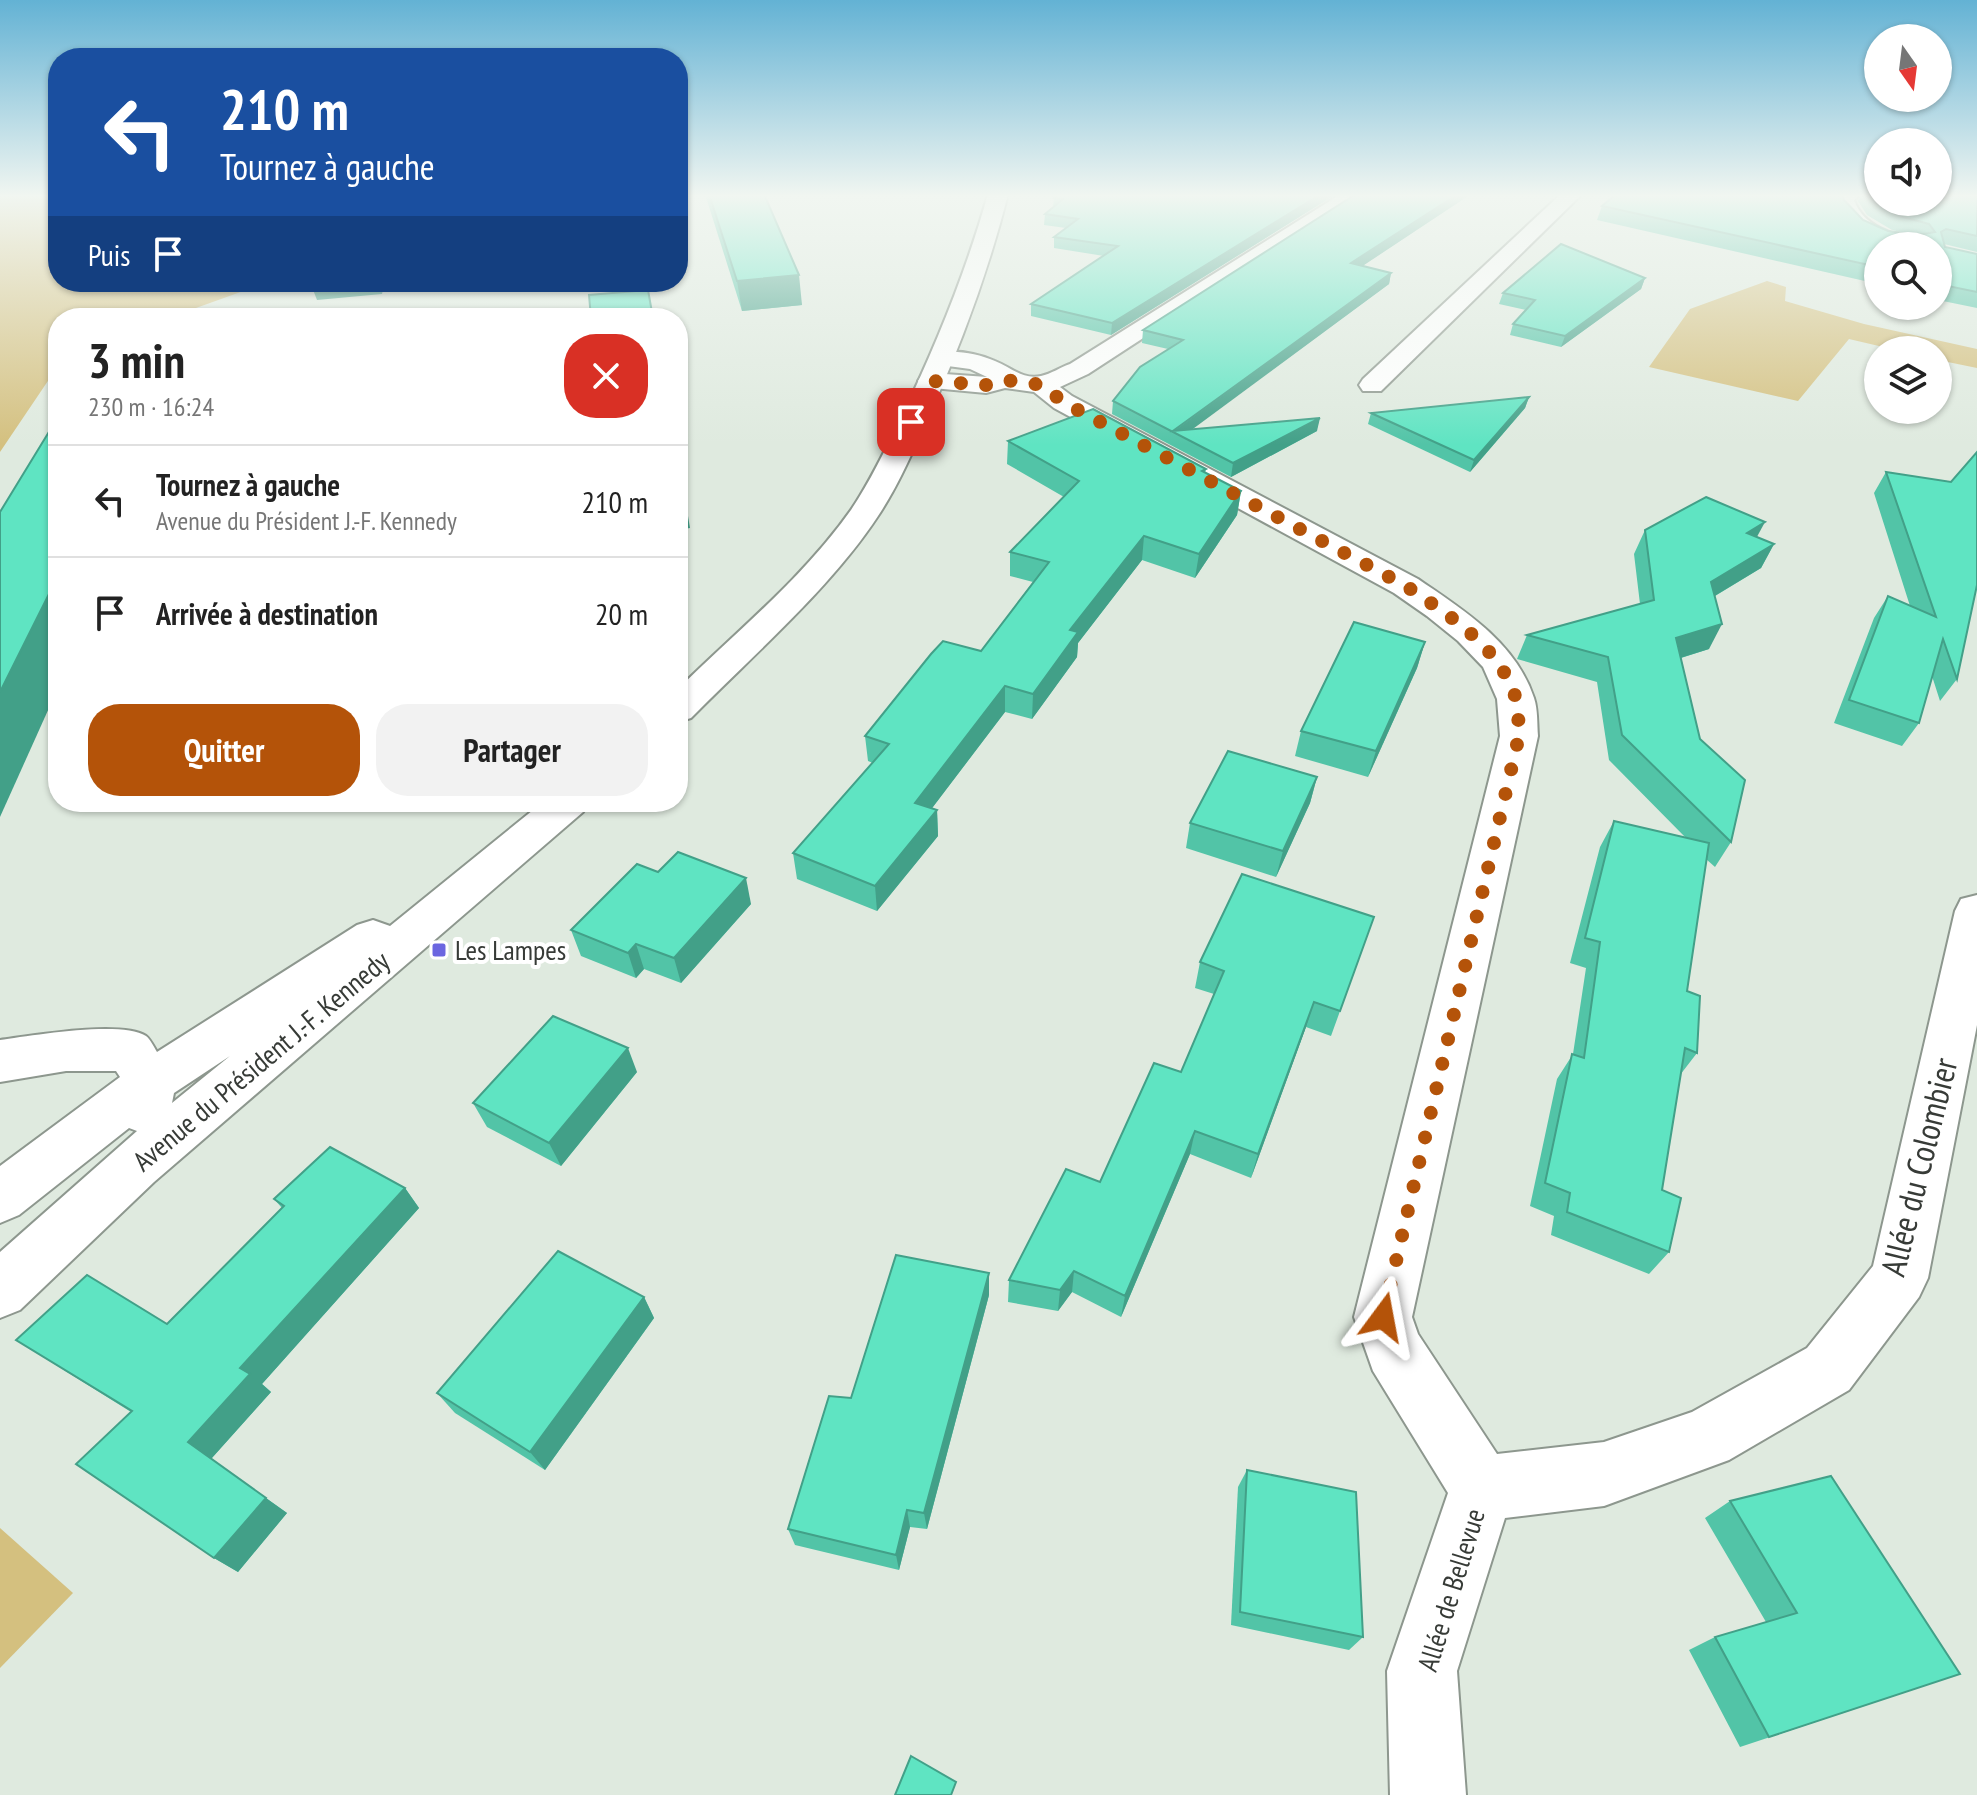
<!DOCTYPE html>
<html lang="fr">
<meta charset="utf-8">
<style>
body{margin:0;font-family:"PT Sans Narrow",sans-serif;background:#f2f2f2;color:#222;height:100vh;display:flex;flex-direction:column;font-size:30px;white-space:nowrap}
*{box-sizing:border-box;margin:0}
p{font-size:26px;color:#767676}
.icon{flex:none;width:44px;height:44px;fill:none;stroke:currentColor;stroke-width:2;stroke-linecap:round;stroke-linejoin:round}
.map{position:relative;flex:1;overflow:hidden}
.panel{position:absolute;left:48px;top:308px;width:640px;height:504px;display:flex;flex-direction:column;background:#fff;border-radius:32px;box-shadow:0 2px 6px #0004}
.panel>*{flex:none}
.hud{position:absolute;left:48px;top:48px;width:640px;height:244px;border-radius:32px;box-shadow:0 2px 6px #0004;background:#1a4fa0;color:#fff;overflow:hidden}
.needle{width:52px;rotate:166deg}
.tools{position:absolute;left:1864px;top:24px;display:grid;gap:16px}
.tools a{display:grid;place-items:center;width:88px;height:88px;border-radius:50%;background:#fff;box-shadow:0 2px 6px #0004;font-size:40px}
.pin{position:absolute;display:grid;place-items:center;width:68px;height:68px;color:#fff;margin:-34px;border-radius:16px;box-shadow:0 4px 12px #0006}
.me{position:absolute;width:88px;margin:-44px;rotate:13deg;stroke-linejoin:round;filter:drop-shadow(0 0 6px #0008)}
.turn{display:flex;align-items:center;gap:28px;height:168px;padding:0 40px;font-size:36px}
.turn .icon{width:104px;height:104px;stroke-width:2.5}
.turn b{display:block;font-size:56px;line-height:68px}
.then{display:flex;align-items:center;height:76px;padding:0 40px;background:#0003;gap:16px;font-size:30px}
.round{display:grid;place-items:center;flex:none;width:84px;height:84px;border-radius:32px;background:#f2f2f2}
.head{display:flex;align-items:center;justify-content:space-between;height:136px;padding:0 40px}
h1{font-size:48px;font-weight:600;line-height:60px}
.cta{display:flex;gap:16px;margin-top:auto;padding:16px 40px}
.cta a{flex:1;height:92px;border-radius:32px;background:#b45309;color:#fff;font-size:32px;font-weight:600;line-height:92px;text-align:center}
.cta a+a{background:#f2f2f2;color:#222}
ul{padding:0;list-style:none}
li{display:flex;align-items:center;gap:24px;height:112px;padding:0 40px;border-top:2px solid #e0e0e0}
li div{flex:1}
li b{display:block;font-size:30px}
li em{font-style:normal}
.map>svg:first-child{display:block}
</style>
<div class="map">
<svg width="1977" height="1795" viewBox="0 0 1977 1795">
<rect width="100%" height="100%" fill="#dfeadf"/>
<!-- green -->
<g fill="#d4c07f">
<polygon points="0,194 58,194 58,282 262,282 260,285 168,318 58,318 58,366 0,452"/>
<polygon points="1767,281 1786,287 1785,301 1864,324 1977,349 1977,368 1938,360 1938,350 1896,350 1849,339 1798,401 1649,367 1690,309"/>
<polygon points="0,1528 73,1593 0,1668"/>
</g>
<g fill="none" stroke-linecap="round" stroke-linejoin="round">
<!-- street casing -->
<g stroke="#8d978e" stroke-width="4">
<g id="street">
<path d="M1341,194h23l-276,180 -28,13 12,9 346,183c46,31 98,64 116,119 4,12 3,26 4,38l-126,581 6,17 79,120 107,-12 88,-30 115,-64 66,-82 82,-355 6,-12 16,-4v130l-49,253 -9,19 -70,93 -120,70 -125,46 -99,12 -48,153 9,124h-76l-3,-124 61,-178 -75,-122 -19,-54 146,-581 -3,-37 -14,-32 -25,-26 -31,-25 -33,-23 -340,-185 -20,-16 -29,-4 -19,5 -64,-6 -4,-6 4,-6 9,-2 56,4 -17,-8 -37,-5 -4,-5 4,-5c20,-5 43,-1 62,7 16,6 27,19 46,15 10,-2 20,-9 29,-12z"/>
<polygon points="1561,194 1582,194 1381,391 1363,391 1359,385 1363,379"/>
<path d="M1837,194h23l-6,6c10,28 41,35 67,41l3,5c-39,0 -77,-6 -90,-48z"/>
</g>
</g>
<!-- secondary casing -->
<g stroke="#8d978e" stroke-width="4">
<g id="secondary">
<path d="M988,194h20c-20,78 -47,151 -80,224 -15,33 -30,68 -50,98 -48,73 -126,140 -187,202l-13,4v-33c58,-57 126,-112 173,-179 19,-28 34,-60 49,-90 36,-74 66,-148 88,-226z"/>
<path d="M543,802h46l-6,10 -429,370 -134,128 -20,8v-66l137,-121 -8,-3 -110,87 -19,8v-57l120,-89 -4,-6h-50l-66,11v-42c30,-4 121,-20 146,-4 4,3 8,11 11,16l200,-127 16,-5 17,6zM230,1056l-58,47 2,-10z"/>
</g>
</g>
<!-- street -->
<use href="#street" fill="#fff" fill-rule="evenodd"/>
<!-- secondary -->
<use href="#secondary" fill="#fff" fill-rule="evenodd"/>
</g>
<!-- wall -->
<g fill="#52c4a7">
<polygon points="705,194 764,194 802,305 742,311"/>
<polygon points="1059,194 1336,194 1111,335 1031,316 1031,304 1104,256 1054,248 1054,237 1066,228 1044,225 1045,214 1053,207 1054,198"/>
<polygon points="1356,194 1471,194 1362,266 1391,273 1389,284 1191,429 1317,431 1231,477 1112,414 1113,401 1168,349 1142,343 1143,330"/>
<polygon points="1861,194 1977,194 1977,252 1944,244 1945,247 1977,254 1977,308 1938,300 1938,246 1878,246 1878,284 1597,220 1602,206 1844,200 1863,220 1888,231 1901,232 1892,230 1867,215 1858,201"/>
<polygon points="1645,278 1641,289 1561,347 1510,335 1513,324 1526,310 1499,304 1503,293"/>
<polygon points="1529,397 1525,408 1470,472 1368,424 1371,413"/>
<polygon points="1008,441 1206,469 1205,473 1241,491 1237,515 1195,578 1142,560 1078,643 1077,657 1032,719 1005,712 932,808 937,810 938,836 877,911 797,879 793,853 873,763 868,761 865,736 981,651 1033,582 1010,576 1010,552 1064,497 1007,464"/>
<polygon points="1886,472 1957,679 1940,701 1932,676 1919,723 1902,746 1834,723 1874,618 1888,596 1910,606 1874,493"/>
<polygon points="1645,530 1757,537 1774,544 1761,568 1715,596 1709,649 1681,658 1700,739 1731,842 1715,867 1706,859 1687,991 1697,1053 1680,1075 1662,1190 1669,1252 1649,1274 1551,1235 1554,1216 1530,1206 1557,1079 1573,1054 1586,968 1570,963 1600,847 1614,821 1686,838 1609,760 1597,682 1517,659 1527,635 1640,604 1634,554"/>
<polygon points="1425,642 1417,668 1368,777 1295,756 1301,731"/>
<polygon points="1317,777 1310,803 1276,877 1186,848 1190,823"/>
<polygon points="658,872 751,904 681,983 644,969 636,978 581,956 571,930"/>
<polygon points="1374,917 1331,1036 1306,1027 1251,1178 1190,1154 1121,1317 1072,1292 1058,1311 1008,1302 1009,1280 1100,1182 1181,1072 1214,994 1195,988 1200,962"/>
<polygon points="637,1072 561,1166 487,1127 473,1103"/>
<polygon points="405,1188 419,1208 262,1384 271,1392 211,1459 287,1513 238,1572 214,1558 131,1412 16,1340 167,1324 282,1208 274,1199"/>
<polygon points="989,1295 927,1529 910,1527 899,1570 795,1545 788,1529 851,1398"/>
<polygon points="644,1297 654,1318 545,1470 455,1413 437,1393"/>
<polygon points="1247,1470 1363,1637 1349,1650 1231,1625 1238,1487"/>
<polygon points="1730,1501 1960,1674 1740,1747 1689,1650 1715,1637 1766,1622 1705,1518"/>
</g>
<!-- shaded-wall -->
<g fill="#42a088">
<polygon points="1321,194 1336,194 1111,335 1112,323"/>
<polygon points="1458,194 1471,194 1349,275 1351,263"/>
<polygon points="1391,273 1389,284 1182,437 1173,432"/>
<polygon points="799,275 802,305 742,311 737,281"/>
<polygon points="1645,278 1641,289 1561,347 1565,336"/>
<polygon points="310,282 385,282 382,294 317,300"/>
<polygon points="1529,397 1525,408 1470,472 1474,460"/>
<polygon points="1320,418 1317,431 1231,477 1233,463"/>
<polygon points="678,456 690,528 678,530"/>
<polygon points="1241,491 1237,515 1195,578 1199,554"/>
<polygon points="1765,522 1752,546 1747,533"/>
<polygon points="1144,536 1142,560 1078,643 1077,657 1032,719 1033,694 1070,630"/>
<polygon points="1774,544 1761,568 1698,606 1711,582"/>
<polygon points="58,576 58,688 0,817 0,692"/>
<polygon points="1722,624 1709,649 1664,663 1676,638"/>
<polygon points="1425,642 1417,668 1368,777 1376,751"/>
<polygon points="1005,686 1005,712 917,828 915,803"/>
<polygon points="1317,777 1310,803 1276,877 1283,851"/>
<polygon points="937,810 938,836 877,911 875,886"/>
<polygon points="746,878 751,904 681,983 674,958"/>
<polygon points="636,944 644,969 636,978 628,953"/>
<polygon points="1314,1002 1306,1027 1251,1178 1258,1154"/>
<polygon points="628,1048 637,1072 561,1166 549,1143"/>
<polygon points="1195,1131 1190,1154 1121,1317 1125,1296"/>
<polygon points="405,1188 419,1208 262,1384 271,1392 211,1459 287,1513 238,1572 214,1558 188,1442 240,1368"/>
<polygon points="1074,1271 1072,1292 1058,1311 1060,1290"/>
<polygon points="989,1273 989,1295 927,1529 924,1513"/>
<polygon points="644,1297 654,1318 545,1470 530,1452"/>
<polygon points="907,1510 910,1527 899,1570 896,1555"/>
</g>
<!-- building -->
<g fill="#5fe4c2" stroke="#42a088" stroke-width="2">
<polygon points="709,194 764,194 799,275 737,281"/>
<polygon points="1059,194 1321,194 1112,323 1031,304 1118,246 1054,237 1078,219 1045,214 1063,199 1054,198"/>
<polygon points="1356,194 1458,194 1351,263 1391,273 1173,431 1320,418 1233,463 1113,401 1140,367 1183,340 1143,330"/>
<polygon points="1616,194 1842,194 1844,200 1863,220 1888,231 1917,235 1935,232 1929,224 1899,216 1874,202 1869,194 1878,194 1878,202 1938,202 1938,194 1977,194 1977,236 1946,229 1941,232 1945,247 1977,254 1977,292 1938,284 1938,246 1878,246 1878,267 1602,206"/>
<polygon points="1561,244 1645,278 1565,336 1513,324 1535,300 1503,293"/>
<polygon points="648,290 653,318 591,318 589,295"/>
<polygon points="1529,397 1474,460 1371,413"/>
<polygon points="1093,409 1206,469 1202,471 1241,491 1199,554 1144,536 1070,630 1078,632 1033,694 1005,686 915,803 937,810 875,886 793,853 889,744 865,736 931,654 943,641 981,651 1049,562 1010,552 1079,481 1008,441"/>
<polygon points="58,417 58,576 0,692 0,512"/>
<polygon points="1977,452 1977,585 1957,679 1943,639 1919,723 1849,700 1888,596 1936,617 1886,472 1951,482"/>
<polygon points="678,462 683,494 678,494"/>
<polygon points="1706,497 1765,522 1747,533 1774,544 1711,582 1722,624 1676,638 1700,739 1745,780 1731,842 1622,735 1608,657 1527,635 1654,600 1645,530"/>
<polygon points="1354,622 1425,642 1376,751 1301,731"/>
<polygon points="1228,751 1317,777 1283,851 1190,823"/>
<polygon points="1614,821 1709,843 1687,991 1700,996 1697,1053 1685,1048 1662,1190 1681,1198 1669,1252 1567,1212 1570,1193 1545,1183 1572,1054 1584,1058 1600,942 1585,938"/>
<polygon points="678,852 746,878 674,958 636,944 628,953 571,930 637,864 658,872"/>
<polygon points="1242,874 1374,917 1340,1011 1314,1002 1258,1154 1195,1131 1125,1296 1074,1271 1060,1290 1009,1280 1066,1169 1100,1182 1154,1063 1181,1072 1224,971 1200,962"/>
<polygon points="553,1016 628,1048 549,1143 473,1103"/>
<polygon points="330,1147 405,1188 240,1368 250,1374 188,1442 266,1498 214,1558 76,1464 132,1411 16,1340 87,1275 167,1324 284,1206 274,1199"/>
<polygon points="558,1251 644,1297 530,1452 437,1393"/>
<polygon points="896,1255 989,1273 924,1513 907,1510 896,1555 788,1529 829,1396 851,1398"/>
<polygon points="1247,1470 1356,1492 1363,1637 1240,1612"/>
<polygon points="1831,1476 1960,1674 1769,1737 1715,1637 1797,1613 1730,1501"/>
<polygon points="911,1756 956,1782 951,1795 895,1795"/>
</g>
<!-- sky -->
<linearGradient id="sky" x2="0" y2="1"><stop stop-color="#63b2d4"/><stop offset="0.44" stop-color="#f1f6f1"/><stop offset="1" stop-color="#f1f6f1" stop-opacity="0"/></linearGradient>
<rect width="1977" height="445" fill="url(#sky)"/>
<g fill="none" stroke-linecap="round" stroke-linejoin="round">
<!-- route -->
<path stroke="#b45309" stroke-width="14" stroke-dasharray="0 25.2" d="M911,422l20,-41 55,4 19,-5 37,5 21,17 343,184c42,29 94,60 110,113 3,11 2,25 3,37l-136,581"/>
</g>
<!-- markers -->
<rect fill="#6b66e0" stroke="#fff" stroke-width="3" x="431" y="942" width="16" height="16" rx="4"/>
<g text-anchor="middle" stroke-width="8" stroke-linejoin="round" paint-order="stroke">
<!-- poi labels -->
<g font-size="28" fill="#373b37" stroke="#fff" text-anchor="start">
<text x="455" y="960">Les Lampes</text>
</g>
<!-- street labels -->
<g font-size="28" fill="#373b37" stroke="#fff">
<text transform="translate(261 1061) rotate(-40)" y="10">Avenue du Président J.-F. Kennedy</text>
<text transform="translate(1451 1590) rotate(-73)" y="10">Allée de Bellevue</text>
</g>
<!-- near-street labels -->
<g font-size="34" fill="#373b37" stroke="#fff">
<text transform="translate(1919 1167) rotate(-76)" y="12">Allée du Colombier</text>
</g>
</g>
</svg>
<div class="tools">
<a><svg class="needle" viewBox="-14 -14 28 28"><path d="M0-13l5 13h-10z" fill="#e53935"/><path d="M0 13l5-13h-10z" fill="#767676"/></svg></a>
<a><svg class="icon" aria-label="sound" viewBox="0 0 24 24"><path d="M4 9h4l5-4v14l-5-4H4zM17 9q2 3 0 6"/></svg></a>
<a><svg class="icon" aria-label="search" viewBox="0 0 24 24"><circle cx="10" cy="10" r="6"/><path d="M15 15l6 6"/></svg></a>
<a><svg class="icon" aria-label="layers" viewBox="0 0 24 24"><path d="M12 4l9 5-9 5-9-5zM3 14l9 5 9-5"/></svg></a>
</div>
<div class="pin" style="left:911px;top:422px;background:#d93025"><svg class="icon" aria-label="arrive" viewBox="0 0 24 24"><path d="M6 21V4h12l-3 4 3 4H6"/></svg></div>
<svg class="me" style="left:1383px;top:1317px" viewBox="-20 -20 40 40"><path d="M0-17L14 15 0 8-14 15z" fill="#b45309" stroke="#fff" stroke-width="4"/></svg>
<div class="hud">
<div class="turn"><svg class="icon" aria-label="left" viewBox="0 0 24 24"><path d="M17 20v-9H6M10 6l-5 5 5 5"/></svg><div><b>210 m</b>Tournez à gauche</div></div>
<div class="then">Puis<svg class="icon" aria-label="arrive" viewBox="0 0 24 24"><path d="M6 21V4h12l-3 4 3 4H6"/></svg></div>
</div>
<section class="panel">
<div class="head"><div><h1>3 min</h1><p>230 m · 16:24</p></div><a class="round" style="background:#d93025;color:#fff"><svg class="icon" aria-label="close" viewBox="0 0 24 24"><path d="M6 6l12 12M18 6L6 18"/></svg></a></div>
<ul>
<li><svg class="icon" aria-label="left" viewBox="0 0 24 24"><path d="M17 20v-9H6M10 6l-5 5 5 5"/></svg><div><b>Tournez à gauche</b><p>Avenue du Président J.-F. Kennedy</p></div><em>210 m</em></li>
<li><svg class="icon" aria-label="arrive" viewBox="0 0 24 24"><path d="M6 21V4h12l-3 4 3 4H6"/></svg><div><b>Arrivée à destination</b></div><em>20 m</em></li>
</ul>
<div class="cta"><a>Quitter</a><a>Partager</a></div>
</section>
</div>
